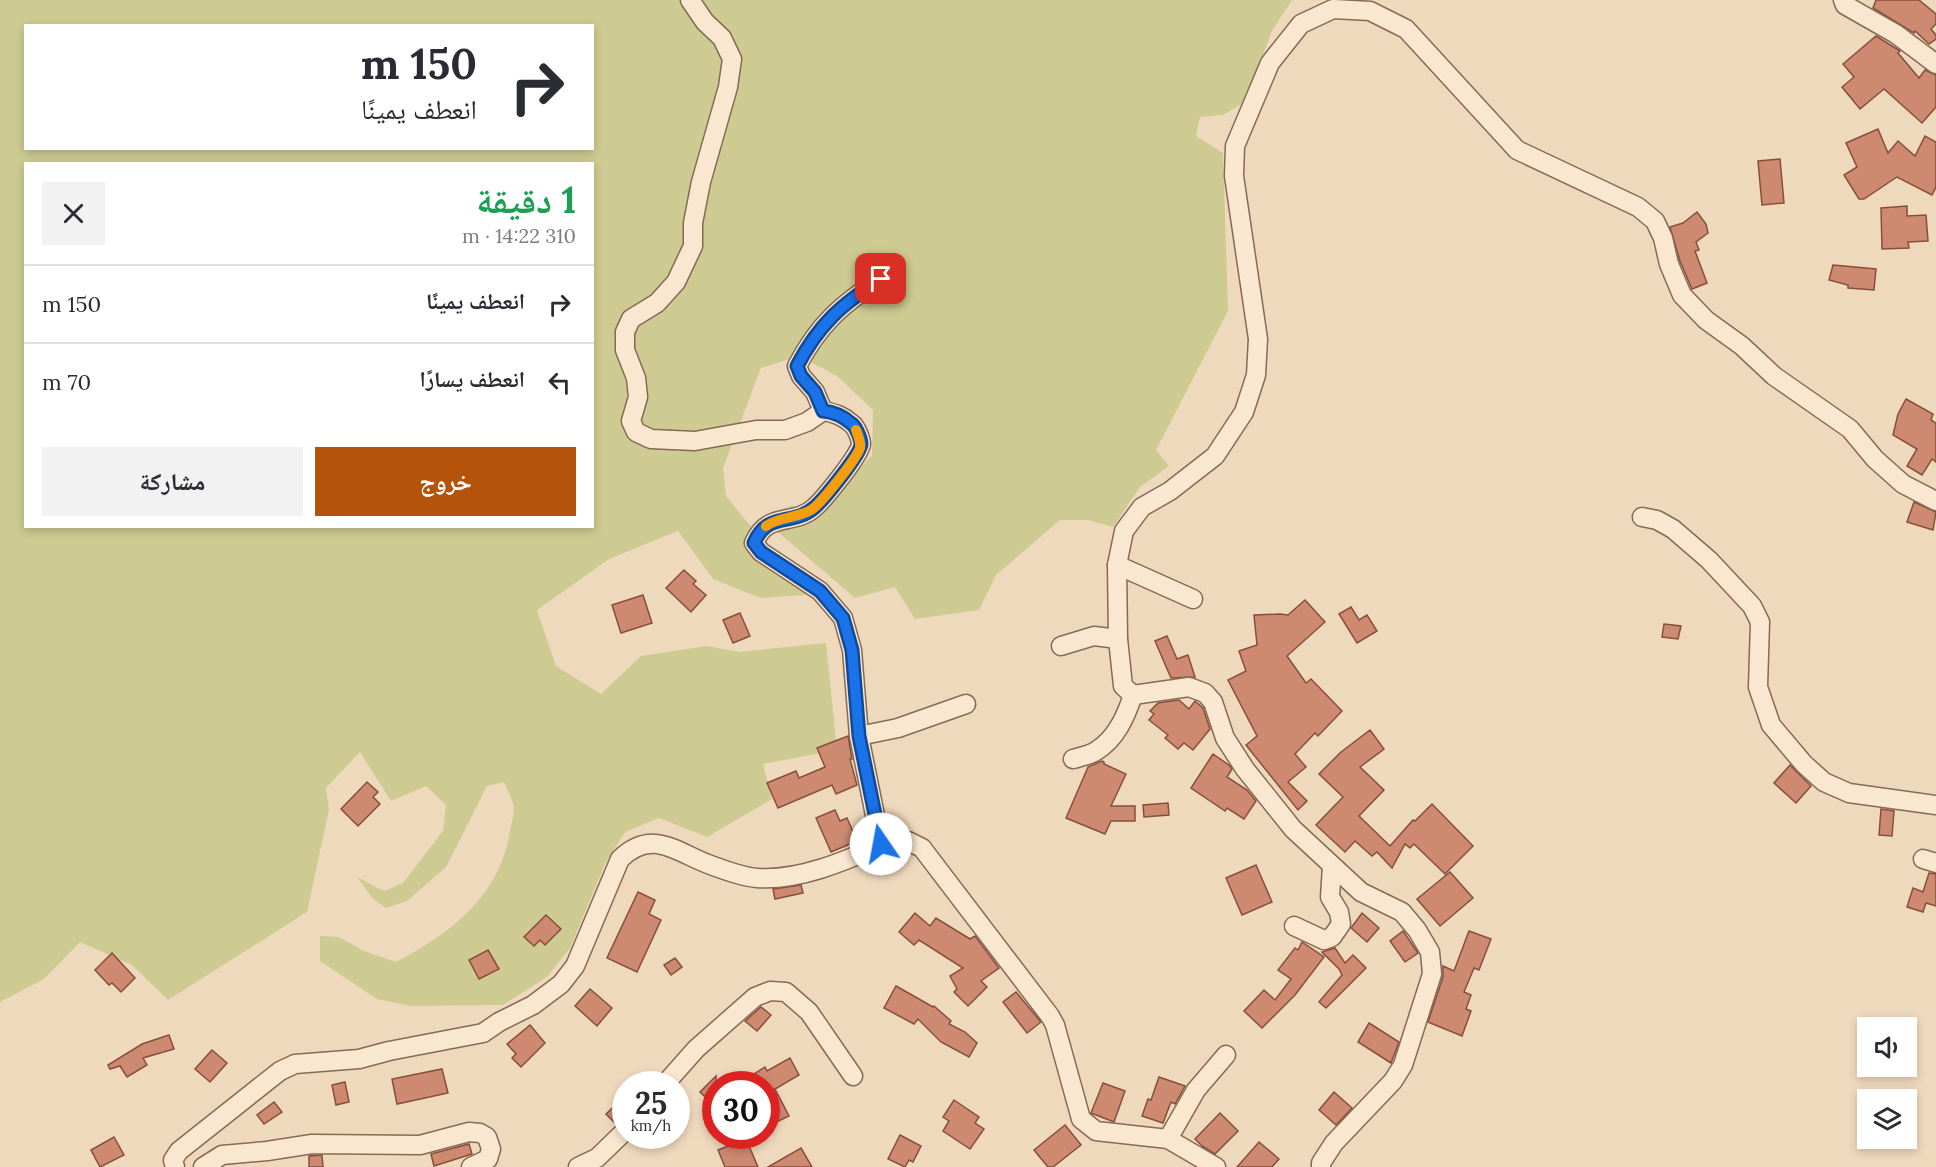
<!DOCTYPE html>
<html lang="ar">
<meta charset="utf-8">
<style>
body{margin:0;font-family:Lora,"Noto Naskh Arabic",serif;background:#f2f2f3;color:#2b2b33;direction:rtl;height:100vh;display:flex;flex-direction:column;font-size:22px;white-space:nowrap}
*{box-sizing:border-box;margin:0}
p{font-size:20px;color:#7c7c81}
.icon{flex:none;width:33px;height:33px;fill:none;stroke:currentColor;stroke-width:2;stroke-linecap:round;stroke-linejoin:round}
.map{position:relative;flex:1;overflow:hidden;direction:ltr}
.drawer{position:absolute;left:24px;top:162px;width:570px;height:366px;display:flex;flex-direction:column;background:#fff;border-radius:0px;box-shadow:0 3px 9px #0003;direction:rtl}
.drawer>*{flex:none}
.hud{position:absolute;left:24px;top:24px;width:570px;height:126px;border-radius:0px;box-shadow:0 3px 9px #0003;direction:rtl;background:#fff;color:#2b2b33;overflow:hidden}
.controls{position:absolute;left:1857px;top:1017px;display:grid;gap:12px}
.controls a{display:grid;place-items:center;width:60px;height:60px;border-radius:0px;background:#fff;box-shadow:0 3px 9px #0003;font-size:30px}
.speed{position:absolute;left:612px;top:1071px;display:flex;gap:12px;font-size:30px;font-weight:700;text-align:center}
.speed>*{display:grid;place-content:center;width:78px;height:78px;border-radius:50%;background:#fff;box-shadow:0 3px 9px #0003;line-height:1}
.speed small{font-size:15px;font-weight:400}
.speed .limit{border:9px solid #d22;background:#fff;color:#111}
.pin{position:absolute;display:grid;place-items:center;width:51px;height:51px;color:#fff;margin:-26px;border-radius:12px;box-shadow:0 3px 9px #0006}
.me{position:absolute;width:66px;margin:-33px;rotate:348deg;stroke-linejoin:round;filter:drop-shadow(0 0 4px #0008)}
.turn{display:flex;align-items:center;gap:21px;height:126px;padding:0 18px;font-size:27px}
.turn .icon{width:78px;height:78px;stroke-width:2.5}
.turn b{display:block;font-size:42px;line-height:51px}
.round{display:grid;place-items:center;flex:none;width:63px;height:63px;border-radius:0px;background:#f2f2f3}
.head{display:flex;align-items:center;justify-content:space-between;height:102px;padding:0 18px}
h1{font-size:36px;font-weight:700;line-height:45px;color:#1e9e55}
.cta{display:flex;gap:12px;margin-top:auto;padding:12px 18px}
.cta a{flex:1;height:69px;border-radius:0px;background:#b45309;color:#fff;font-size:24px;font-weight:700;line-height:69px;text-align:center}
.cta a+a{background:#f2f2f3;color:#2b2b33}
ul{padding:0;list-style:none}
li{display:flex;align-items:center;gap:18px;height:78px;padding:0 18px;border-top:2px solid #e1e1e2}
li div{flex:1}
li b{display:block;font-size:22px}
li em{font-style:normal}
.map>svg:first-child{display:block}
</style>
<div class="map">
<svg width="1936" height="1167" viewBox="0 0 1936 1167">
<rect width="100%" height="100%" fill="#efd9bd"/>
<!-- green -->
<path fill="#cdcb91" fill-rule="evenodd" d="M0,0h1292l-20,31 -27,71 -22,13 -23,2 -4,19 27,17 5,158 -72,139 13,16 -29,21 -27,40 -25,-7h-28l-64,55 -17,35 -64,9 -20,-32 -40,11 -84,-72 4,-14 16,-6 27,2 29,-26 25,-27 1,-45 -36,-34 -38,-20 -38,12 -38,100 3,28 81,99 -47,3 -47,-19 -35,-48 -69,28 -72,51 19,56 45,28 40,-38 66,-10 32,6 87,-9 11,107 -74,14 9,35 -65,38 -48,-19 -34,14 -20,32 -35,84 -23,29 -44,28 -92,1 -34,-7 -57,-38v-25l19,1 25,14 32,11c55,-29 104,-66 114,-131 1,-8 4,-16 4,-23 -1,-8 -7,-19 -10,-26l-17,4 -41,81 -39,34 -21,7 -13,-9 -16,-22 27,14 19,-8 40,-52 3,-26 -20,-19 -35,15 -31,-49 -34,36 3,22 -22,102 -139,88 -36,-35 -52,-23 -36,37 -44,23zM26,26h566v122h-566zM26,164h566v362h-566z"/>
<!-- building -->
<g fill="#ce8a71" stroke="#874e3b" stroke-width="1.5">
<polygon points="1876,0 1919,0 1936,14 1936,24 1931,29 1936,35 1936,39 1929,44 1915,31 1914,33 1873,8"/>
<polygon points="1876,36 1900,51 1898,53 1919,78 1925,70 1936,75 1936,107 1922,123 1884,89 1860,109 1842,87 1854,77 1843,64"/>
<polygon points="1878,129 1888,153 1898,141 1915,156 1925,136 1936,142 1936,187 1932,195 1897,177 1864,199 1859,199 1844,175 1857,167 1846,143"/>
<polygon points="1780,159 1784,203 1762,205 1758,161"/>
<polygon points="1907,206 1907,216 1926,215 1928,241 1908,242 1909,248 1882,249 1881,208"/>
<polygon points="1697,212 1706,224 1708,233 1696,242 1699,250 1695,251 1707,283 1692,289 1680,261 1670,227 1683,223"/>
<polygon points="1833,265 1876,269 1874,290 1848,288 1848,285 1829,280"/>
<polygon points="1906,399 1933,414 1931,420 1936,423 1936,462 1932,459 1922,475 1907,466 1917,449 1893,435 1898,414"/>
<polygon points="1914,502 1936,512 1933,530 1907,522"/>
<polygon points="684,570 696,581 693,584 706,595 691,612 666,588"/>
<polygon points="643,595 652,623 621,633 612,605"/>
<polygon points="1305,600 1325,622 1287,656 1306,683 1311,679 1342,711 1318,736 1315,733 1295,754 1306,767 1288,782 1307,801 1298,810 1246,745 1257,736 1228,680 1246,671 1239,651 1257,645 1254,615 1280,614 1288,615"/>
<polygon points="1351,607 1359,620 1367,615 1377,631 1357,643 1339,614"/>
<polygon points="740,613 750,636 733,643 723,620"/>
<polygon points="1664,624 1681,626 1678,639 1662,637"/>
<polygon points="1167,636 1177,659 1188,655 1195,677 1171,678 1155,641"/>
<polygon points="1179,700 1189,709 1195,701 1203,708 1210,729 1193,750 1184,743 1178,749 1165,738 1168,735 1149,720 1154,714 1150,711 1158,703"/>
<polygon points="1370,730 1384,749 1360,767 1384,790 1359,816 1390,846 1413,820 1415,821 1432,804 1473,846 1445,874 1414,844 1410,848 1405,844 1392,868 1377,852 1372,856 1355,841 1345,852 1316,825 1343,797 1319,774 1341,752"/>
<polygon points="848,736 852,759 850,759 857,785 836,794 832,785 778,808 767,783 796,771 799,778 825,767 817,748"/>
<polygon points="1213,754 1229,765 1232,769 1227,777 1247,790 1256,801 1244,819 1227,808 1225,811 1191,788"/>
<polygon points="1102,761 1104,762 1104,764 1126,774 1111,806 1135,806 1135,821 1111,821 1105,834 1066,818 1088,767"/>
<polygon points="1790,765 1811,786 1796,803 1774,783"/>
<polygon points="367,782 378,792 373,797 380,804 358,826 341,809"/>
<polygon points="1168,803 1169,815 1144,817 1143,805"/>
<polygon points="1881,809 1894,811 1892,836 1879,835"/>
<polygon points="835,810 840,821 847,818 857,841 831,852 816,818"/>
<polygon points="1256,865 1272,902 1242,915 1226,878"/>
<polygon points="1450,872 1473,898 1440,926 1417,899"/>
<polygon points="1929,873 1936,874 1936,906 1926,903 1923,912 1907,907 1913,888 1923,892"/>
<polygon points="801,885 803,893 775,899 773,889"/>
<polygon points="638,892 655,900 649,914 661,920 637,972 607,958"/>
<polygon points="915,913 930,926 936,918 970,939 975,936 999,968 981,981 987,987 968,1006 954,992 957,989 950,976 963,968 919,940 914,945 899,932"/>
<polygon points="1362,913 1379,928 1367,942 1351,928"/>
<polygon points="546,915 561,929 545,945 540,940 534,946 524,937"/>
<polygon points="1403,931 1418,953 1405,962 1390,941"/>
<polygon points="1469,931 1491,939 1479,970 1474,968 1464,992 1471,995 1466,1009 1471,1011 1462,1036 1428,1022 1443,977 1443,966 1454,971"/>
<polygon points="1302,942 1324,957 1295,995 1262,1028 1244,1011 1264,990 1275,1000 1291,979 1278,970 1295,948 1298,950"/>
<polygon points="1335,948 1345,963 1353,955 1366,968 1326,1008 1319,1002 1342,975 1339,969 1322,952"/>
<polygon points="488,950 499,969 479,979 469,960"/>
<polygon points="112,953 135,978 121,992 112,983 109,985 95,970"/>
<polygon points="675,958 682,967 671,975 664,965"/>
<polygon points="896,986 933,1007 934,1006 951,1021 949,1024 965,1032 977,1043 969,1057 941,1042 918,1019 914,1024 884,1008"/>
<polygon points="590,989 612,1008 597,1026 575,1006"/>
<polygon points="1016,992 1041,1022 1027,1033 1003,1002"/>
<polygon points="761,1007 771,1015 757,1031 745,1021"/>
<polygon points="1369,1023 1399,1042 1391,1063 1358,1042"/>
<polygon points="530,1025 545,1043 521,1067 512,1058 516,1054 507,1044"/>
<polygon points="169,1035 174,1049 143,1058 147,1065 127,1077 120,1066 110,1069 108,1065 142,1044"/>
<polygon points="212,1050 227,1063 210,1082 195,1069"/>
<polygon points="790,1058 799,1075 775,1089 789,1116 766,1127 766,1084 738,1084 765,1067 767,1071"/>
<polygon points="442,1069 448,1093 397,1104 392,1079"/>
<polygon points="716,1076 716,1107 700,1092"/>
<polygon points="1159,1077 1185,1086 1175,1104 1171,1102 1163,1123 1142,1116 1148,1099 1151,1100"/>
<polygon points="345,1082 349,1102 336,1105 332,1085"/>
<polygon points="1103,1083 1125,1091 1114,1122 1091,1113"/>
<polygon points="1334,1092 1352,1108 1336,1125 1319,1110"/>
<polygon points="626,1095 626,1117 616,1124 606,1114"/>
<polygon points="954,1100 979,1117 975,1123 984,1129 970,1149 943,1131 949,1121 943,1117"/>
<polygon points="274,1102 282,1112 264,1124 257,1115"/>
<polygon points="1220,1113 1238,1131 1215,1154 1202,1146 1195,1139"/>
<polygon points="1065,1125 1081,1145 1053,1167 1048,1167 1034,1150"/>
<polygon points="900,1135 921,1146 913,1162 909,1160 905,1167 888,1159"/>
<polygon points="114,1137 124,1155 100,1167 91,1150"/>
<polygon points="746,1139 758,1167 725,1167 718,1150"/>
<polygon points="1259,1142 1279,1159 1272,1167 1237,1167"/>
<polygon points="469,1144 472,1154 434,1166 431,1154"/>
<polygon points="801,1148 812,1167 768,1167"/>
<polygon points="322,1155 323,1167 309,1167 309,1156"/>
</g>
<g fill="none" stroke-linecap="round" stroke-linejoin="round">
<!-- street casing -->
<g stroke="#876955" stroke-width="21">
<g id="street">
<path d="M690,0l15,22 17,16 10,21 -4,28 -27,95 -8,41v23l-17,36 -19,21 -26,16 -6,13v18l11,28 2,19 -7,24 5,11 15,7 44,2 61,-11h29l22,-8 16,-11c12,2 20,5 29,13 4,3 9,15 9,20 0,10 -38,56 -46,63 -21,20 -47,3 -61,36l7,9 59,39 23,27 9,32 7,86 22,109 27,-4 14,7 128,168 5,9 26,94 15,12 72,8 48,28"/>
<polyline points="1843,0 1845,5 1896,34 1936,64"/>
<path d="M823,411l-8,-19 -14,-16 -4,-10c22,-42 45,-62 84,-87"/>
<polyline points="1642,517 1657,520 1673,529 1709,560 1752,606 1760,622 1758,687 1771,725 1804,764 1824,782 1849,793 1936,805"/>
<polyline points="1117,565 1193,599"/>
<polyline points="1061,646 1094,636 1118,639"/>
<polyline points="859,736 898,728 966,704"/>
<path d="M1073,759c7,-2 17,-4 23,-8 20,-12 30,-35 37,-56"/>
<polyline points="1923,859 1936,863"/>
<polyline points="1294,926 1324,940 1332,937 1341,924 1339,912 1330,897 1332,866"/>
<polyline points="665,1084 696,1049 755,997 770,991 786,992 809,1012 853,1076"/>
<polyline points="1168,1139 1196,1090 1226,1055"/>
<path d="M175,1167l-2,-7 6,-9 101,-80 15,-7 64,-5 30,-8 94,-18 16,-11 34,-17 28,-21 14,-18 45,-107c32,-31 56,-7 88,5 13,5 36,13 49,14 42,3 88,-17 124,-33"/>
<polyline points="203,1167 222,1155 267,1151 312,1144 420,1145 469,1132 480,1133 487,1137 491,1149 488,1159 471,1167"/>
<polyline points="578,1167 597,1158 626,1130"/>
<polyline points="1321,1167 1321,1163 1334,1143 1393,1081 1403,1065 1432,974 1430,952 1417,930 1402,912 1361,892 1293,829 1245,769 1225,738 1213,702 1205,693 1189,687 1133,695 1123,686 1118,639 1117,565 1124,531 1142,507 1170,491 1215,456 1244,412 1256,375 1258,339 1234,176 1235,146 1270,63 1301,24 1333,9 1370,11 1406,29 1517,150 1638,207 1655,221 1663,238 1669,264 1682,295 1706,320 1742,346 1774,376 1850,429 1875,459 1903,484 1936,501"/>
</g>
</g>
<!-- street -->
<use href="#street" stroke="#fae7d0" stroke-width="18"/>
</g>
<g fill="none" stroke-linecap="round" stroke-linejoin="round">
<!-- route casing -->
<g stroke="#114b97" stroke-width="15">
<path id="route" d="M881,279c-39,25 -62,45 -84,87l4,10 14,16 8,19c12,1 20,5 29,13 4,3 9,15 9,20 0,10 -38,56 -46,63 -22,20 -47,3 -61,36l7,9 59,39 23,27 9,32 7,86 22,108"/>
</g>
<!-- route -->
<use href="#route" stroke="#1a73e8" stroke-width="10"/>
<!-- slow -->
<path stroke="#f59e0b" stroke-width="10" d="M766,526c12,-9 31,-8 45,-16 9,-5 46,-52 49,-62 1,-6 -2,-13 -4,-18"/>
</g>
</svg>
<div class="controls">
<a><svg class="icon" aria-label="sound" viewBox="0 0 24 24"><path d="M4 9h4l5-4v14l-5-4H4zM17 9q2 3 0 6"/></svg></a>
<a><svg class="icon" aria-label="layers" viewBox="0 0 24 24"><path d="M12 4l9 5-9 5-9-5zM3 14l9 5 9-5"/></svg></a>
</div>
<div class="speed"><div>25<small>km/h</small></div><div class="limit">30</div></div>
<div class="pin" style="left:881px;top:279px;background:#d93025"><svg class="icon" aria-label="arrive" viewBox="0 0 24 24"><path d="M6 21V4h12l-3 4 3 4H6"/></svg></div>
<svg class="me" style="left:881px;top:844px" viewBox="-20 -20 40 40"><circle r="19" fill="#fff"/><path d="M0-13L10 11 0 6-10 11z" fill="#1a73e8"/></svg>
<div class="hud">
<div class="turn"><svg class="icon" aria-label="right" viewBox="0 0 24 24"><path d="M7 20v-9h11M14 6l5 5-5 5"/></svg><div><b>150 m</b>انعطف يمينًا</div></div>
</div>
<section class="drawer">
<div class="head"><div><h1>1 دقيقة</h1><p>310 m · 14:22</p></div><a class="round"><svg class="icon" aria-label="close" viewBox="0 0 24 24"><path d="M6 6l12 12M18 6L6 18"/></svg></a></div>
<ul>
<li><svg class="icon" aria-label="right" viewBox="0 0 24 24"><path d="M7 20v-9h11M14 6l5 5-5 5"/></svg><div><b>انعطف يمينًا</b></div><em>150 m</em></li>
<li><svg class="icon" aria-label="left" viewBox="0 0 24 24"><path d="M17 20v-9H6M10 6l-5 5 5 5"/></svg><div><b>انعطف يسارًا</b></div><em>70 m</em></li>
</ul>
<div class="cta"><a>خروج</a><a>مشاركة</a></div>
</section>
</div>
